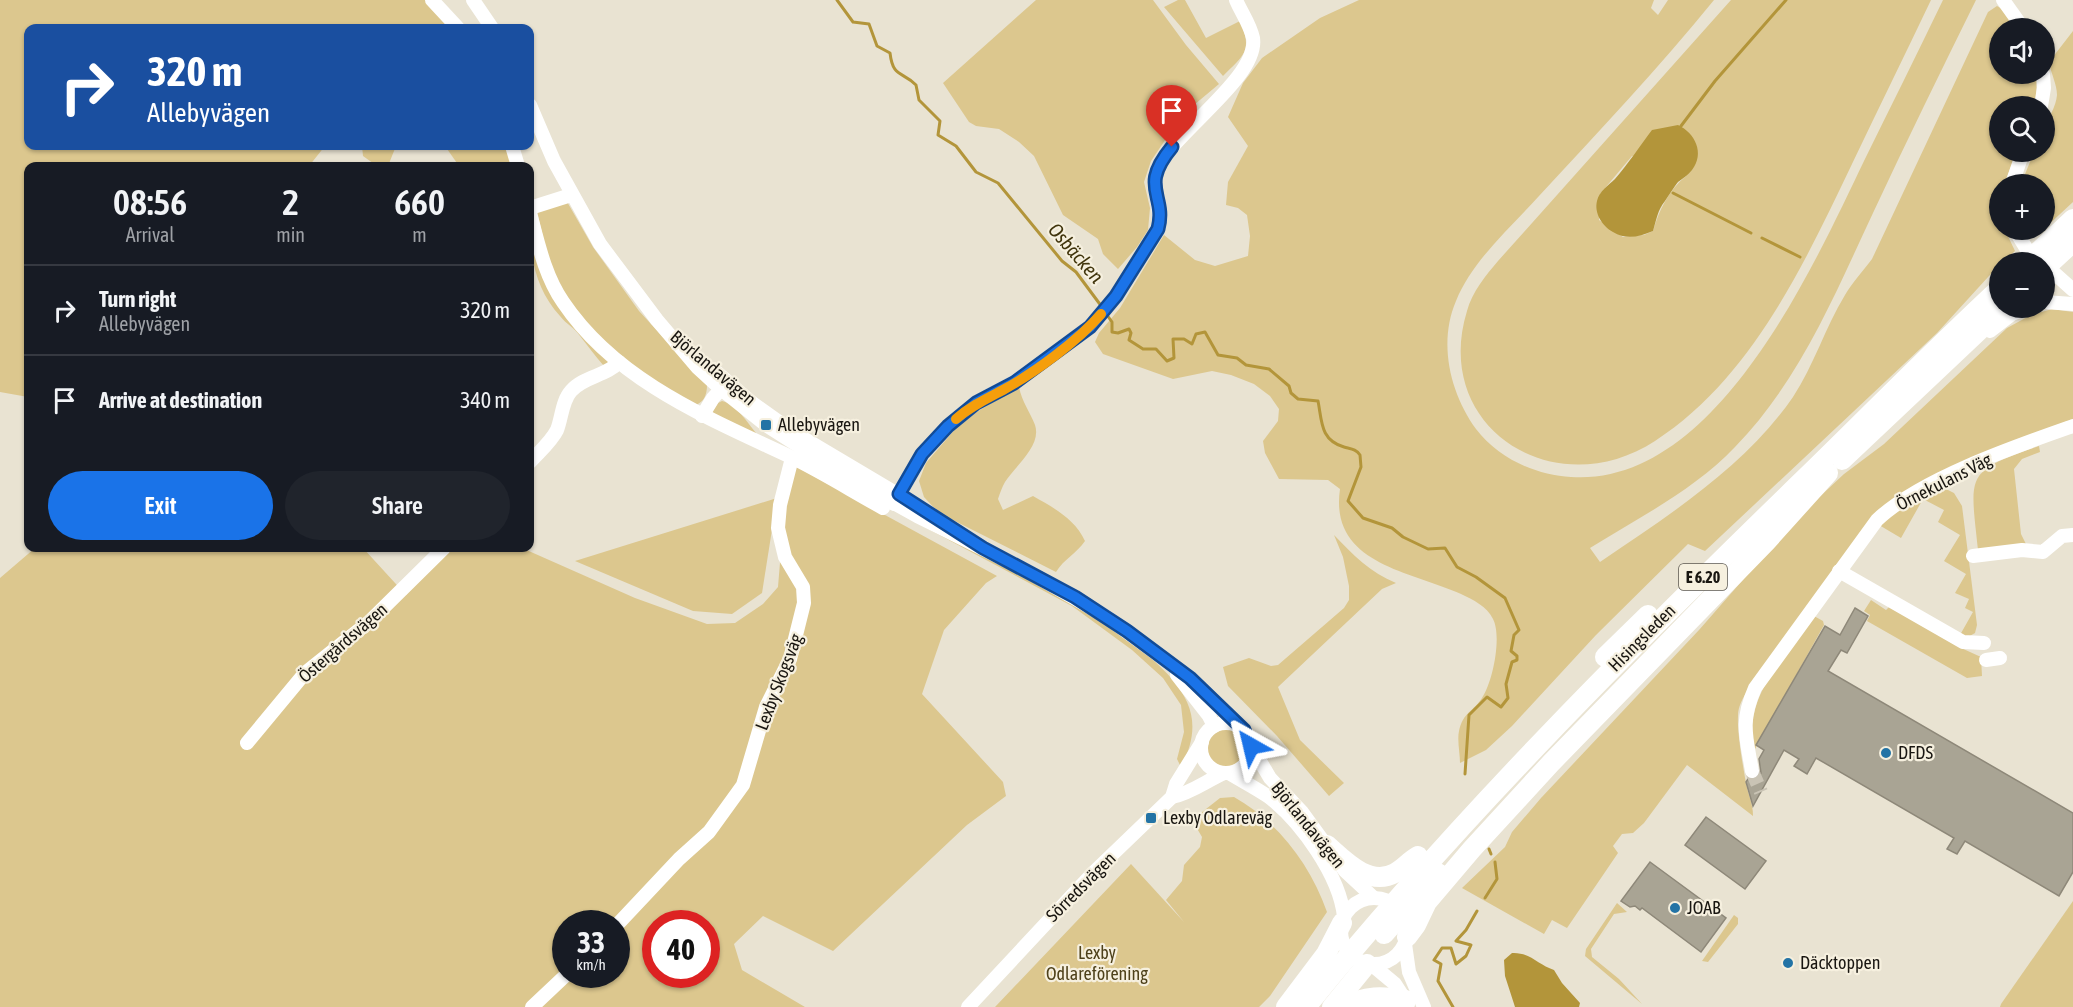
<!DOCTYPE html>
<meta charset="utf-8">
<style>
body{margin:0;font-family:"Asap Condensed",sans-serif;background:#20242c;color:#f1f3f6;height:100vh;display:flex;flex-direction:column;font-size:22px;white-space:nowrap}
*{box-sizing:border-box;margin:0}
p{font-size:20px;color:#9ea1a6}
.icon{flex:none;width:33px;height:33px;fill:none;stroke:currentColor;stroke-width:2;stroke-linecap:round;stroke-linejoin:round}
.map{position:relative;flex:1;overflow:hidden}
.side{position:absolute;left:24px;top:162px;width:510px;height:390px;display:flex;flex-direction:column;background:#171b24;border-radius:12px;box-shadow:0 2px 4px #0004}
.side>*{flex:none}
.banner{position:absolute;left:24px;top:24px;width:510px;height:126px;border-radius:12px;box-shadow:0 2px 4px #0004;background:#1a4fa0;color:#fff;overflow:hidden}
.buttons{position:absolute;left:1989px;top:18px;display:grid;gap:12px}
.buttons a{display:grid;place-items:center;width:66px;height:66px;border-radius:50%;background:#171b24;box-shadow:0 2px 4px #0004;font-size:30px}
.speed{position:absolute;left:552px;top:910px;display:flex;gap:12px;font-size:30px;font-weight:700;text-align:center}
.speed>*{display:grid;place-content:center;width:78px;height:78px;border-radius:50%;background:#171b24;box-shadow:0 2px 4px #0004;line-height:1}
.speed small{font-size:15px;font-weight:400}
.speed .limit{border:9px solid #d22;background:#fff;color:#111}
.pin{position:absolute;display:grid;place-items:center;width:51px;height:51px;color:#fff;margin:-62px -26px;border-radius:50% 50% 50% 0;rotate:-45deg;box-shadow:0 0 6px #0007}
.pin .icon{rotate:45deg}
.me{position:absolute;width:66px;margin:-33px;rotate:323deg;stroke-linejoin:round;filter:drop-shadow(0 0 4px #0008)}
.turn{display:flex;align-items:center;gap:21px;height:126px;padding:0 24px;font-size:27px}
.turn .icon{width:78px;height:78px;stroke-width:2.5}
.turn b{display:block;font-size:42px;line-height:51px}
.eta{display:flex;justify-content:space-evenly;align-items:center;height:102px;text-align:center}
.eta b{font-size:36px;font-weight:600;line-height:42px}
.button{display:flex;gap:12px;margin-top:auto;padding:12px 24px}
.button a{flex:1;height:69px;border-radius:36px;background:#1a73e8;color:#fff;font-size:24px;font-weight:600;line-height:69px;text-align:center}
.button a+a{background:#20242c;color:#f1f3f6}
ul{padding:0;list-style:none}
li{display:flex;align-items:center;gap:18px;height:90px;padding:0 24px;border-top:2px solid #363941}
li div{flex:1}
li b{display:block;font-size:22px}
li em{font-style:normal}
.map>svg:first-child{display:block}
</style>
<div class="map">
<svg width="2073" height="1007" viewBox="0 0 2073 1007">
<rect width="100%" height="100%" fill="#e9e3d2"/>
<!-- green -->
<g fill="#dcc78e" fill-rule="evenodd">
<polygon points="0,0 425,0 452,28 28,28 28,146 325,146 309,166 28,166 28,397 0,392"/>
<polygon points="1036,0 1153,0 1186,45 1219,84 1182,115 1151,161 1144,182 1150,208 1148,230 1137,247 1118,269 1103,254 1098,239 1063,215 1034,156 1019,142 999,129 976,126 969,122 943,83"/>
<path d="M1178,0h7l21,38 34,-17c13,30 4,34 -17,55l-59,-69z"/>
<path d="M1359,0h295l-3,8 7,7 10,-15h46c-55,68 -116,132 -175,196 -29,32 -67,65 -83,105 -18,42 -6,92 20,128 22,29 59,46 95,48 144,10 241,-208 293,-316 26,-53 53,-107 79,-161h33c-35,71 -70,142 -103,213 -39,83 -73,167 -138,234 -41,43 -95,70 -145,101l10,14c69,-47 145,-95 193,-165 21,-32 32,-69 52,-102 7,-12 18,-24 27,-36l116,-247 9,-6 10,6 9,16h-16v46h37l-1,23 -3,9h-33v46h17l-13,32h-4v46h5l10,21 -12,11h-3l-1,3 -62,68 -232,218 -17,-7 -92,91 -84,91 -26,24 -26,13c0,-10 -3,-23 -1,-32 4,-19 15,-20 23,-33 11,-16 20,-62 11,-79 -6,-13 -20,-19 -32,-25 -51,-23 -132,-30 -121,-105l-12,-9 -49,-1 -14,-26 -2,-12 15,-20 1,-12 -9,-13 -16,-12 -23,-9 -19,-4 -39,8 -70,-25 -8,-12 4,-9 21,-25 44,-73 31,25 20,6 33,-10 2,-20 -3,-21 -9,-7 -12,-3 2,-23 20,-36 -20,-29 15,-34 19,-25 58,-40z"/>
<path d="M1731,0h200c-26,55 -53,109 -79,164 -48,100 -100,214 -197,277 -100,65 -224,-13 -188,-130 5,-19 19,-36 31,-50zM1632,156l54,20c-17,14 -27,34 -33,55l-9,4 -21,2 -24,-17 1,-26z"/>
<path d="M2073,31v171l-28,26 -1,-44h-23l13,-32h10c0,-8 -1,-18 1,-25 4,-11 11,-20 12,-32 0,-11 -6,-21 -8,-33z"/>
<polygon points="362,146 396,146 388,166 377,166 363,156"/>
<polygon points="445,146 507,146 511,166 459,166"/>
<path d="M566,200l27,47 46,64 68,74c0,10 -3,18 -14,21l-28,-15 -62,-48 -41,-52 -14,-32 -11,-48z"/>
<path d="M530,229l7,28 71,103v3l-4,3c-9,-10 -16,-20 -24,-30 -5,-8 -14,-12 -20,-20 -22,-24 -30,-55 -30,-87z"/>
<path d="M2052,309l21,3v107l-56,21 -106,48 -163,202c-5,8 -10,16 -10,26 -1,16 5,51 8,67 2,12 7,20 7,33l-66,-51 -43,58 -11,10 -11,1 -9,12 5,7 -51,75 -15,-8 -8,14 -82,-46 43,-41 7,-15 29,-34 158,-168 98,-112 47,-44 40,-30 123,-116 24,-13z"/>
<path d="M1019,387c3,15 11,25 16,38 7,21 -20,41 -30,57 -3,5 -5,11 -7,17l5,11 30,-14c21,12 42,23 52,45 -8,12 -21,18 -29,31l-117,-59 -15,-16 -5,-16 7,-18 37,-43z"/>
<path d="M722,401c14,3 25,21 34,32l-4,5 -40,-26 6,-9z"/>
<path d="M2039,446l1,6 -18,7 -8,10 7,65 6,12 -49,4c-8,-77 -14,-78 61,-104z"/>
<path d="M795,466l202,110 -11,7 -42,47 -22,64 81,88 3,14 -39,29 -134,126 -70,-35 -29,28 8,26 63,37h-805v-429l35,-30h328l43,47 43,-47h73l113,50 72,26 28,-1 28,-19 15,-17 7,-85zM566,924h50v51h-50zM656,924h50v51h-50z"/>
<polygon points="1942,487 1954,493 1962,506 1977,625 1975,633 1968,637 1960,635 1973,612 1965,608 1969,599 1955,593 1966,574 1944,561 1960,535 1938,522 1944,510 1923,499 1901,538 1879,525 1891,511 1935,488"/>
<polygon points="777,498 762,593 732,614 693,611 575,561"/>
<path d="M915,522c64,26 246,117 272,180 10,22 5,44 -6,65l-4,-8 7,-27 -3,-27 -18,-27 -31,-28 -60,-44z"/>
<path d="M1334,535c18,19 37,38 62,48l-14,6 -104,98 22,53 44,43 -15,13 -52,-60 -49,-50 -5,-19 26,-9 22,8 7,-1 66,-57 5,-8v-14l-6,-29z"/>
<polygon points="1871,600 1886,610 1889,607 1959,647 1981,657 1982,676 1967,678 1867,621 1870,615 1864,611"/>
<path d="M1814,616l9,5 1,4 -69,124c-14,-51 32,-95 59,-133z"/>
<circle cx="1226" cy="748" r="20"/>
<path d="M1234,797c44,25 76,67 93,115l-57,84 -11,11h-264l136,-143 53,58 -18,-22 16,-19 2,-16 16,-18 2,-10 -10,-17 28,-22z"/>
<polygon points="2073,901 2073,1007 2000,1007 2001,1004"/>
<polygon points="1617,903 1627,912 1614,914 1591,949 1592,957 1619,979 1642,1004 1585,956 1586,949"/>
<polygon points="1734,915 1738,918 1738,924 1708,962 1702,961"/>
</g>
<!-- water -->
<g fill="#b3953a">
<path d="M1678,125c17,8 27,28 14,45 -4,5 -9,8 -14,12 -4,5 -9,13 -13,19 -7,8 -9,20 -12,30 -14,6 -27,9 -40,1 -11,-6 -19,-19 -16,-31 2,-10 12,-16 18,-22 13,-15 25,-33 37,-49z"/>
<path d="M1512,953c18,-1 26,12 42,17l8,13 18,20 -1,4h-64l-10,-31 -1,-16z"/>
</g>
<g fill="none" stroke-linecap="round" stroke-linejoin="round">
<!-- stream -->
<g stroke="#b3953a" stroke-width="3">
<path d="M837,0l16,22 16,2 8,22 13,7c3,25 12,18 26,32l3,15 21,21 -2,14 18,11 20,26 22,11 64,78 14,11 26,35"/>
<polyline points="1681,126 1715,81 1786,0"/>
<polyline points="1673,193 1751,233"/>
<polyline points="1762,238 1800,257"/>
<path d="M1107,315l5,7v10l6,1 11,-4 2,4 -2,7 14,9h13l11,12 7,-3 -1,-19h11l8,5 4,-10 9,-2 13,23 19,3 9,7 23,4 20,17 2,7 7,6 20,2c4,20 2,39 26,46 7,2 12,2 16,8l1,12 -13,34 15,17 29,10 11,9 25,12 17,-1 12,19 19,10 29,21 14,32 -5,5 -3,16 6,5v4l-5,2 -6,22 2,14 -7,9 -14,-10 -18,18 -4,59"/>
<polyline points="1489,849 1491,854"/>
<polyline points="1485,898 1497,879 1495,862"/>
<polyline points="1453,1007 1438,981 1441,964 1434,960 1442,948 1451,948 1456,964 1466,956 1471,945 1456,941 1466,930 1477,911"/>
</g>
</g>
<!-- building -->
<g fill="#a9a494" stroke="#8e8879" stroke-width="1.5">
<polygon points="1855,608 1868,616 1847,653 1841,650 1828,671 2073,813 2073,872 2059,896 1965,841 1957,854 1947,849 1954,838 1816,758 1807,774 1794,766 1799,759 1784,750 1753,806 1746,782 1748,779 1757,778 1761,773 1759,759 1764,750 1756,745 1825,626 1840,635"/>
<polygon points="1706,817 1766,861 1745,889 1685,845"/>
<polygon points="1650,862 1726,918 1701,952 1642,908 1640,910 1635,906 1630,907 1621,901"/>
</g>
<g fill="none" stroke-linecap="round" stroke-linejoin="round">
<!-- minor-tunnel -->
<polyline stroke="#cac4b5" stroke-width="14" stroke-dasharray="14 7" stroke-linecap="butt" points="1752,771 1761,792"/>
<!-- minor -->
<g stroke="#fff" stroke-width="14">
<polyline points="432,0 458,28"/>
<polyline points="473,0 492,28"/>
<polyline points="2003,0 2023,28"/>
<polyline points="530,105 554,161 600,244 657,320 697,367 721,389 766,425 849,478 917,516 1025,570 1105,616 1190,678 1237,725"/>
<polyline points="2041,106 2044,88 2043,74"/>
<polyline points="512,146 518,166"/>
<polyline points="2012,184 2023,152"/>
<polyline points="530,208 571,195"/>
<path d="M530,213c8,30 15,63 33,89 53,79 145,116 228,155 31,15 61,34 92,51"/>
<polyline points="2015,230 2026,248 2039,259"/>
<polyline points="2044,264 2073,290"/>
<polyline points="2044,302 2073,304"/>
<polyline points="1990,331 2012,314 2027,308"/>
<polyline points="713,369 751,402 793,432 931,514"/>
<polyline points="702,416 713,398 726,384"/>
<path d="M530,462c9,-10 21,-20 27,-32 5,-13 5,-29 14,-39 13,-15 36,-15 48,-29"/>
<path d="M894,504l28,-50 26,-28 28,-23 37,-20 77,-56 26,-31 42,-67c6,-21 -10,-42 1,-63 18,-36 100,-90 94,-128 -3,-14 -12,-26 -17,-38"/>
<polyline points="1973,556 2022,550 2043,552 2062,536 2073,535"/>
<polyline points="1839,571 1963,642 1984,643"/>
<polyline points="1986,660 2000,658"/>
<polyline points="1177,675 1209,716 1214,726"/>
<circle cx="1226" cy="748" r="25"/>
<polyline points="247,743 305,673 369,622 444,548"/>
<polyline points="1251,746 1270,778 1302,812 1345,871 1374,898"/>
<path d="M1752,771c-6,-35 -12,-49 3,-83l122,-168c43,-41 139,-74 196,-94"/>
<path d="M1229,773c13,8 27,15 40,24 32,25 71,79 75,120"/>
<path d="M1172,797c19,-4 34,-16 52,-24"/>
<circle cx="1374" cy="931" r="33"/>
<polyline points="616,926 679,859 709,832 743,785 766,707 790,659 804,603 803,587 785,557 778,528 780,505 792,458"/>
<polyline points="1405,944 1409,972 1424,1007"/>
<polyline points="1371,964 1395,984 1408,1004"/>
<polyline points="532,1007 566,975"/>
<polyline points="968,1007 1093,873 1172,797 1176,784 1202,742"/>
</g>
<!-- highway -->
<g stroke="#fff" stroke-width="20">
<polyline points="2027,262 2073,219"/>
<polyline points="2044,269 2073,242"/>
<polyline points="1842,460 2003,308"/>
<polyline points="1605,657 1648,615"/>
<path d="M1327,845c18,16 42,42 68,28 9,-5 14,-12 23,-17"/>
<polyline points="1384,934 1438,873"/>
<polyline points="1407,937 1416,925 1427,902 1472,849 1551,763 1766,542 1828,473"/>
<polyline points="1286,1007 1326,954 1342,923"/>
<path d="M1306,1007c152,-187 323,-358 496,-526 66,-64 130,-130 198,-193"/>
<polyline points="1332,1007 1367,964"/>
<path d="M1344,1007c21,-12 39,-11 62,-7"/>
</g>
</g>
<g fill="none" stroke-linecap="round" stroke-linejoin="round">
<!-- route casing -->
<g stroke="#114b97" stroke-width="15">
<path id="route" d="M1172,147c-34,41 -5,47 -14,82l-42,67 -26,31 -76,56 -38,20 -28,23 -26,28 -23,40 84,54 92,49 52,34 63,47 54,52 7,16"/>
</g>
<!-- route -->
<use href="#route" stroke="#1a73e8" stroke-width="10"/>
<!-- slow -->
<path stroke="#f59e0b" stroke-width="10" d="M956,419c15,-13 30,-20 47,-29 31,-17 75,-49 98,-76"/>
</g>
<!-- markers -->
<g fill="#2373a5" stroke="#f6f0df" stroke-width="2">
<rect x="760" y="419" width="12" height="12" rx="3"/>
<circle cx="1886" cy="753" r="6"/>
<rect x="1145" y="812" width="12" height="12" rx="3"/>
<circle cx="1675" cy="908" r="6"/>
<circle cx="1788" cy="963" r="6"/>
</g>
<g text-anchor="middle" stroke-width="4.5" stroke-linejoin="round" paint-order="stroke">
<!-- shield labels -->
<rect fill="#f6f0df" stroke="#5b574f" stroke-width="1.5" x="1679" y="564" width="48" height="26" rx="4.5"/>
<g font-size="16" font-weight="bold" fill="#191611">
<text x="1703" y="583">E 6.20</text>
</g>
<!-- street labels -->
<g font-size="18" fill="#191611" stroke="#f6f0df">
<text transform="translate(713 368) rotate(40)" y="6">Björlandavägen</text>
<text transform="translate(1944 482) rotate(-27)" y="6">Örnekulans Väg</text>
<text transform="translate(1642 638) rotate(-45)" y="6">Hisingsleden</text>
<text transform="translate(343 643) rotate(-41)" y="6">Östergårdsvägen</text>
<text transform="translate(779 682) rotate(-69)" y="6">Lexby Skogsväg</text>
<text transform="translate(1308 825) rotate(51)" y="6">Björlandavägen</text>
<text transform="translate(1081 887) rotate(-45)" y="6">Sörredsvägen</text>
</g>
<!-- poi labels -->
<g font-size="18" fill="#191611" stroke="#f6f0df" text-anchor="start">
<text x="778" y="431">Allebyvägen</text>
<text x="1898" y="759">DFDS</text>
<text x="1163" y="824">Lexby Odlareväg</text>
<text x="1687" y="914">JOAB</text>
<text x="1800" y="969">Däcktoppen</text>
</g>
<!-- park labels -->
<g font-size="18" fill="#4e411a" stroke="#f6f0df">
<text x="1097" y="959">Lexby<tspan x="1097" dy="21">Odlareförening</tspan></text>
</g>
<!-- water labels -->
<g font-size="20" font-style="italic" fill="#41350d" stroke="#f6f0df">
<text transform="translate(1076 253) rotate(49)" y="7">Osbäcken</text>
</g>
</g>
</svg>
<div class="buttons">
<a><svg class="icon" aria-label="sound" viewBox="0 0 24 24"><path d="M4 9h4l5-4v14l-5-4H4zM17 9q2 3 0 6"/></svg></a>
<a><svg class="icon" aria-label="search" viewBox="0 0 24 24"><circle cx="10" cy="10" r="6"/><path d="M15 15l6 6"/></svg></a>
<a>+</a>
<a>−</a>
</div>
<div class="speed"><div>33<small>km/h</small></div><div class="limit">40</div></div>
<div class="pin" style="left:1172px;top:147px;background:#d93025"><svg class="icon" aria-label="arrive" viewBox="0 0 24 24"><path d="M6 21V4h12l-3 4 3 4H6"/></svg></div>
<svg class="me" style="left:1251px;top:746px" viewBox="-20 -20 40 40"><path d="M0-17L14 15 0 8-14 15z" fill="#1a73e8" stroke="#fff" stroke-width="4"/></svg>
<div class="banner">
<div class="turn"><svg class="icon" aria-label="right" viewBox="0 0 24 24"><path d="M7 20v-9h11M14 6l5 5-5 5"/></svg><div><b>320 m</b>Allebyvägen</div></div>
</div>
<section class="side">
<div class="eta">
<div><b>08:56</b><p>Arrival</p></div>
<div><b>2</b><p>min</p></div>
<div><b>660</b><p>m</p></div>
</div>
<ul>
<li><svg class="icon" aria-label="right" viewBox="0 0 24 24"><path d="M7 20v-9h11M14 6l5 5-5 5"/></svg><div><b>Turn right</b><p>Allebyvägen</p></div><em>320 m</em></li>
<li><svg class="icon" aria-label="arrive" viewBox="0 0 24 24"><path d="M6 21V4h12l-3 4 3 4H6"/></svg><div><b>Arrive at destination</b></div><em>340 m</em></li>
</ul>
<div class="button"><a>Exit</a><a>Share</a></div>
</section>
</div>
